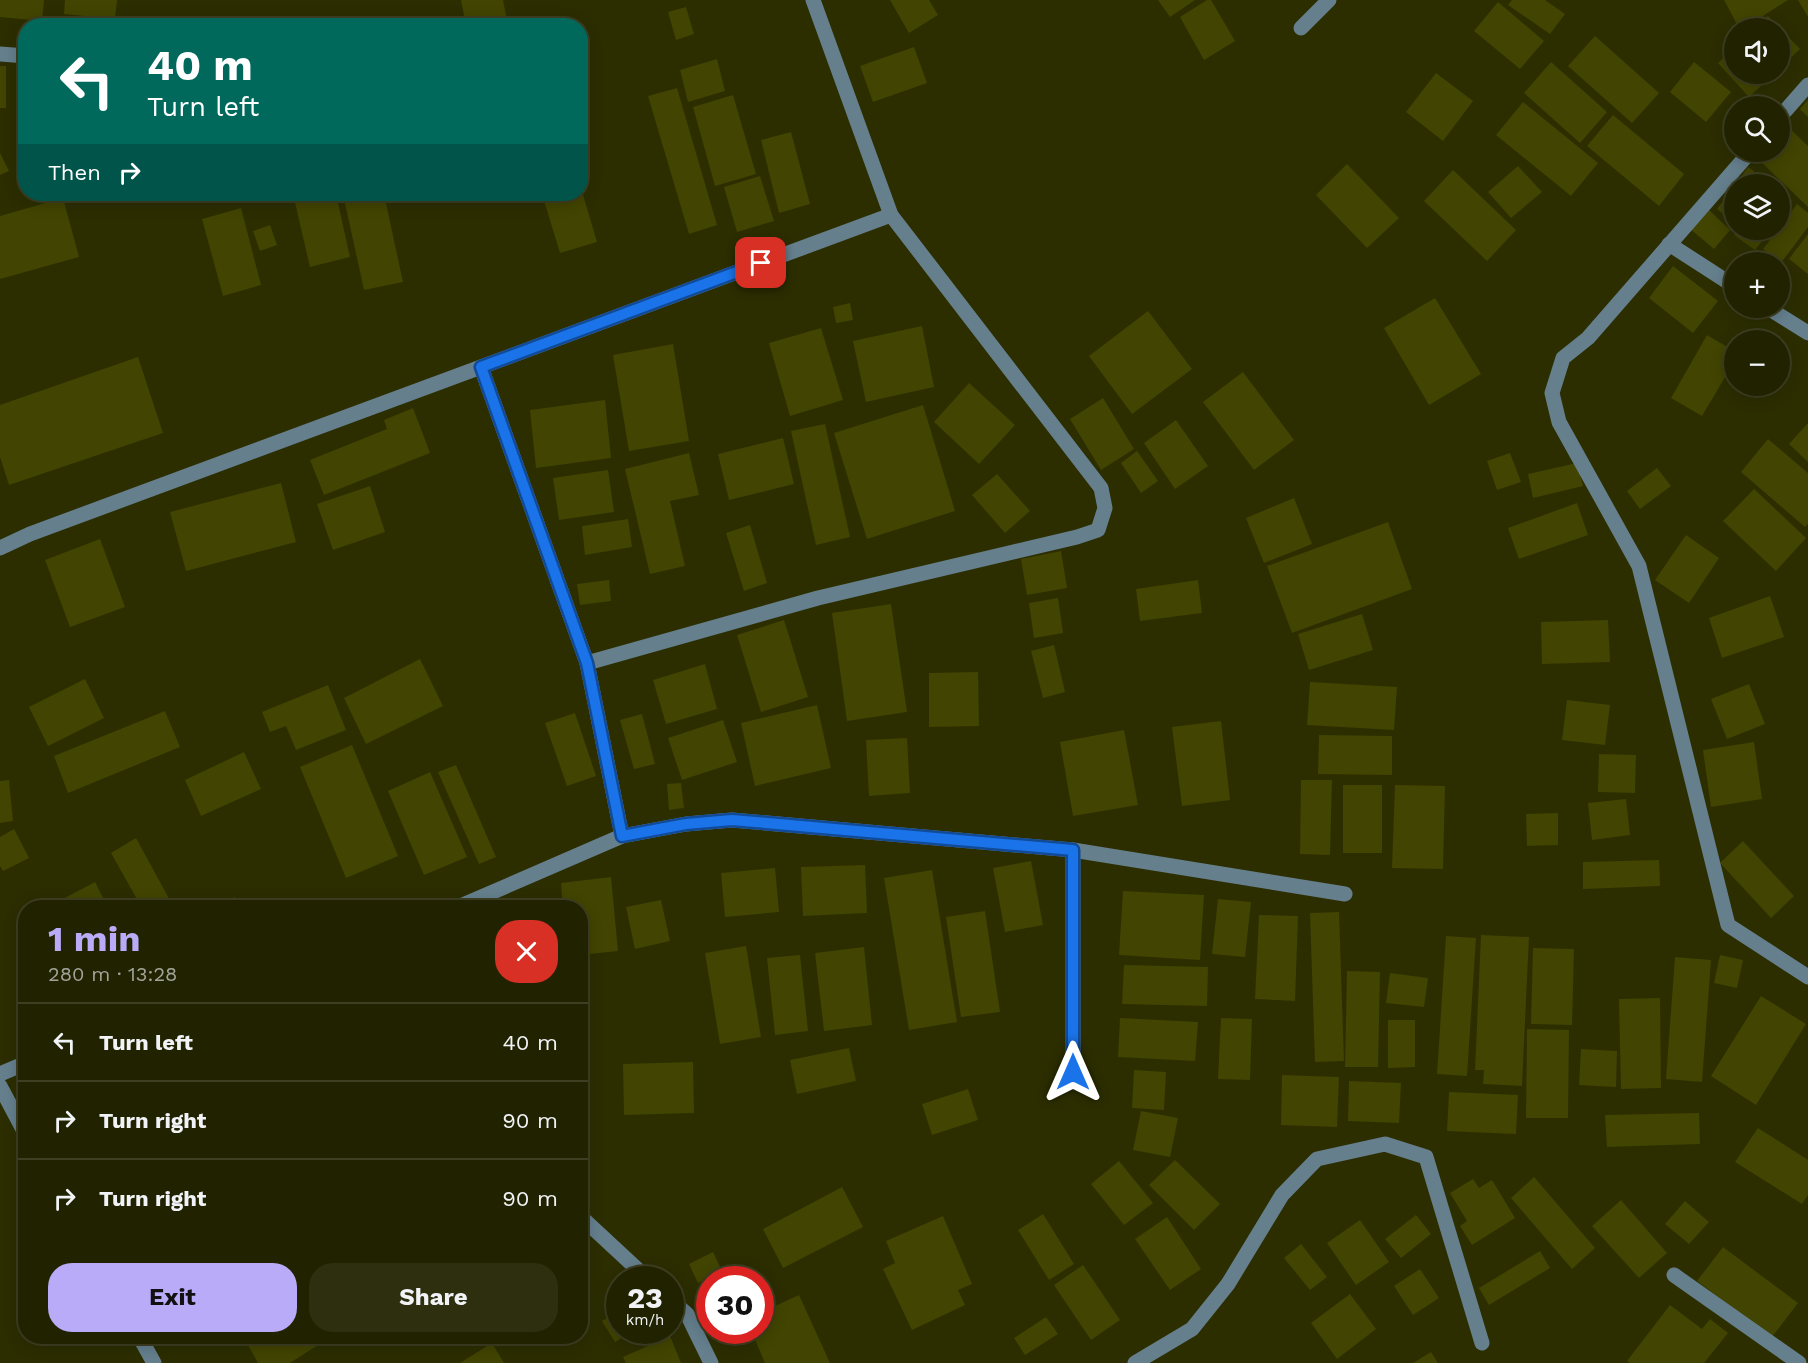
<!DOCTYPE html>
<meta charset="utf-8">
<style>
body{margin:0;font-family:"Work Sans",sans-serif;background:#2d2f0f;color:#f1f3f6;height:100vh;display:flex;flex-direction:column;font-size:22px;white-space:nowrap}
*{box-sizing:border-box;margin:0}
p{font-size:20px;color:#a2a499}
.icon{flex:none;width:33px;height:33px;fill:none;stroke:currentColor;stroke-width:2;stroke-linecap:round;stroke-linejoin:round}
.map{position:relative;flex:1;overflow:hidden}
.sheet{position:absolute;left:18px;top:900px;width:570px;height:444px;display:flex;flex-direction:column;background:#212200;border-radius:24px;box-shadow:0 3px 15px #0003,0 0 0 2px #3e3f22}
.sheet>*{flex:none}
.banner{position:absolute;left:18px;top:18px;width:570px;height:183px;border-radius:24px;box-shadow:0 3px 15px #0003,0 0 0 2px #3e3f22;background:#00695c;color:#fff;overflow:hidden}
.tools{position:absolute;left:1724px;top:18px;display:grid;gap:12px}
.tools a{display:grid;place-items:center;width:66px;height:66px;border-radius:50%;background:#212200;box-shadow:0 3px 15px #0003,0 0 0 2px #3e3f22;font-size:30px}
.speed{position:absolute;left:606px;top:1266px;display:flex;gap:12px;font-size:30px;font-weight:700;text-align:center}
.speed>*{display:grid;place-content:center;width:78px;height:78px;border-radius:50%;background:#212200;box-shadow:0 3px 15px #0003,0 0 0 2px #3e3f22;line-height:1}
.speed small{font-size:15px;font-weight:400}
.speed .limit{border:9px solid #d22;background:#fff;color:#111}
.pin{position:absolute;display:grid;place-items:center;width:51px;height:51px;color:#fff;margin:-26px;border-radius:12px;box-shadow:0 3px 9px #0006}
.me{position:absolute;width:66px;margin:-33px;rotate:0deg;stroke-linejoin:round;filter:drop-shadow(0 0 4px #0008)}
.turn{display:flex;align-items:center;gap:21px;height:126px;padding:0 30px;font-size:27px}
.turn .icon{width:78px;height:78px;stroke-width:2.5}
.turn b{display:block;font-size:42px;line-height:51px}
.then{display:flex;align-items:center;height:57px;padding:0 30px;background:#0003;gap:12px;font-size:22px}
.round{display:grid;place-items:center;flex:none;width:63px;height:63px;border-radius:24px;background:#2d2f0f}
.headline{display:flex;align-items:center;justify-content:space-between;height:102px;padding:0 30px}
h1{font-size:36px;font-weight:700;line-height:45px;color:#b9abf7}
.cta{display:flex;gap:12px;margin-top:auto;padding:12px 30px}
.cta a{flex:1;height:69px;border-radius:24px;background:#b9abf7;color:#111;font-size:24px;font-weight:700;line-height:69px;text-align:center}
.cta a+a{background:#2d2f0f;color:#f1f3f6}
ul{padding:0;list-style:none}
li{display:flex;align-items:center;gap:18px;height:78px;padding:0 30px;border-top:2px solid #3e3f22}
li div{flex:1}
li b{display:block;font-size:22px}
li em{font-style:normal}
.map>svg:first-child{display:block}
</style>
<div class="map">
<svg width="1808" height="1363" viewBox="0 0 1808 1363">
<rect width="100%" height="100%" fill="#2c2e00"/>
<!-- building -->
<g fill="#424401">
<polygon points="0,0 44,0 42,21 0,17"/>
<polygon points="65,0 117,0 115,19 64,14"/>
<polygon points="461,0 503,0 508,26 466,26"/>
<polygon points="890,0 929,0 938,15 909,33"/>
<polygon points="1158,0 1195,0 1170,17"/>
<polygon points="1207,0 1211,0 1235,41 1204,60 1180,17"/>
<polygon points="1512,0 1545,0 1565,14 1550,34 1508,5"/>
<polygon points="1724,0 1788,0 1744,28 1739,28"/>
<polygon points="1798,0 1808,0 1808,17"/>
<polygon points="1498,2 1544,41 1520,69 1474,31"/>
<polygon points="686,7 694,34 676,40 668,12"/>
<polygon points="1768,16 1800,49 1779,69 1779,28 1754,28"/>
<polygon points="1595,36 1659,93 1632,123 1568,66"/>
<polygon points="914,47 927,83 873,102 860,66"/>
<polygon points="1734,48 1734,74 1774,74 1749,97 1718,63"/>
<polygon points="717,59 725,91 688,102 680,70"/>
<polygon points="1551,62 1607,112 1580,143 1524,93"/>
<polygon points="1694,62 1731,92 1706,122 1670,92"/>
<rect x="0" y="66" width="6" height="42"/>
<polygon points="1436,73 1473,101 1443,141 1406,112"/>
<polygon points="677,88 717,225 689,234 648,96"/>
<polygon points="733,95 756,174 715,186 693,107"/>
<polygon points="1808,100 1808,117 1800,109"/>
<polygon points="1523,102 1598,163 1571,196 1496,135"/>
<polygon points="26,115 26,151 25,151 16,118"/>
<polygon points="1613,115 1684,174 1659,206 1587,146"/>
<polygon points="1789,128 1808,146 1808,207 1759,160 1766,152 1779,152 1779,138"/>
<polygon points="791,132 810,204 779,213 761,140"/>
<polygon points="0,153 9,171 0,175"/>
<polygon points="1347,164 1399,218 1367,248 1316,195"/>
<polygon points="1518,166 1542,192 1511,218 1488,192"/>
<polygon points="1748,167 1771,184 1736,184"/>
<polygon points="1453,170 1516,230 1487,261 1424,201"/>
<polygon points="760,176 774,221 737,232 724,187"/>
<polygon points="1734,187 1734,222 1717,209"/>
<polygon points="581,188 597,242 560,253 542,194 580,194"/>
<polygon points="1779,191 1792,201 1779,218"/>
<polygon points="293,194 336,194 350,257 310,267"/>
<polygon points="343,194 384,194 403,282 364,290"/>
<polygon points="63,198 79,257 0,279 0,216"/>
<polygon points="1797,204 1808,213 1808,227 1781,263 1763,249"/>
<polygon points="241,208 261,285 223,296 202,219"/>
<polygon points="1707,208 1730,230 1714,249 1689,228"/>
<polygon points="270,225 277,245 260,251 253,231"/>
<polygon points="1738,230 1771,230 1755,250 1734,235"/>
<polygon points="1808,234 1808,274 1789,259"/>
<polygon points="1673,266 1718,301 1693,333 1649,298"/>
<polygon points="1435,298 1481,374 1429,405 1384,328"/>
<polygon points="850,303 853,320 836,323 833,307"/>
<polygon points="1148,311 1192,369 1132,414 1089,356"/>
<polygon points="922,326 934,387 866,402 853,341"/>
<polygon points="821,328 843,400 790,416 769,343"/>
<polygon points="1707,335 1734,351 1734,362 1702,416 1671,398"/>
<polygon points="673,344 689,441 629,451 613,355"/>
<polygon points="138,357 163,433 9,485 0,457 0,405"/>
<polygon points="1243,372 1294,440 1254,470 1203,402"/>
<polygon points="969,383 1015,425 979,464 934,422"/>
<polygon points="1103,398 1134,449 1101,470 1070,419"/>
<polygon points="605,400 611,458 536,468 530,410"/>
<polygon points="923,405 955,511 867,539 834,433"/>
<polygon points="413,408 430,453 324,495 310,460 387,429 384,420"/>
<polygon points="1176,420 1208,466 1175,489 1144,443"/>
<polygon points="1808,423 1808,462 1789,444"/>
<polygon points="825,424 850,537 816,545 791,431"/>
<polygon points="783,438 794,484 729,500 718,454"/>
<polygon points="1768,439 1808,473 1808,524 1805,527 1741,472"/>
<polygon points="1137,451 1158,481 1141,493 1121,463"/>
<polygon points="689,453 699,495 670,501 685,566 650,574 625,469"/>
<polygon points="1510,453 1521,482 1497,490 1487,461"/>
<polygon points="1577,463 1583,486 1533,498 1528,474"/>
<polygon points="1657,468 1671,486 1640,509 1627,491"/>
<polygon points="608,470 614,512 559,520 553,478"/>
<polygon points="997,474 1030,511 1005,533 972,495"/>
<polygon points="281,483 296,542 186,571 170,512"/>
<polygon points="370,486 385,532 333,550 317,504"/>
<polygon points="1754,489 1806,538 1776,571 1723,521"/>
<polygon points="1294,498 1312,544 1264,563 1246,518"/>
<polygon points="1577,503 1588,535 1519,559 1508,528"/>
<polygon points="628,519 632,547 585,555 582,526"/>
<polygon points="1388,522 1412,589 1292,633 1267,566"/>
<polygon points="750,525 767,583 744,591 726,533"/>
<polygon points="1686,535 1719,558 1689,603 1655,580"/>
<polygon points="100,539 125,607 70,627 45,560"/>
<polygon points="1061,551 1067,588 1027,595 1021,559"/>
<polygon points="609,580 611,601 580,605 577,584"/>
<polygon points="1198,580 1202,613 1140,621 1136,589"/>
<polygon points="1770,596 1784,637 1722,658 1709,618"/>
<polygon points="1058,598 1063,633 1034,638 1029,603"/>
<polygon points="891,604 907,712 847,721 832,613"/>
<polygon points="1362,614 1373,650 1309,670 1298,634"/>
<polygon points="784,620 808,697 761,712 737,635"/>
<polygon points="1608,620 1610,662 1542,664 1541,622"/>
<polygon points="1054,645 1065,692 1043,698 1031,651"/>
<polygon points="420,659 443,706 366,744 344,698"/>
<polygon points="705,664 717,709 666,724 653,680"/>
<polygon points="978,672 979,726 929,727 929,673"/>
<polygon points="85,679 104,718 48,746 29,707"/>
<polygon points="1310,682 1397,687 1394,730 1307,725"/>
<polygon points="1749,684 1765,724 1727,739 1711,699"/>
<polygon points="328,685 346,730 296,750 286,726 270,732 262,712"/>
<polygon points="1567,700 1610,705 1605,745 1562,740"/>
<polygon points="817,705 831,768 755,786 741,723"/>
<polygon points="165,711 180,747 68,793 54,756"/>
<polygon points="575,713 596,776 567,786 545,723"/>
<polygon points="642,714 655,764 634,769 620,720"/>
<polygon points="723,720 737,762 682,780 668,738"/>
<polygon points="1221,721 1230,800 1182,806 1172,727"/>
<polygon points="1124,730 1138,805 1073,816 1060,742"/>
<polygon points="1319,735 1392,736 1392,775 1318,774"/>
<polygon points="907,738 910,793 869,796 866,740"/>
<polygon points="1754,742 1762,799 1711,807 1703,750"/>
<polygon points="352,745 398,856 346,878 300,767"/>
<polygon points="244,752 261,789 201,816 185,780"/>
<polygon points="1599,754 1636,755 1635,793 1598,792"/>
<polygon points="456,765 496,857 479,864 438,772"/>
<polygon points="430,772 467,857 424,875 388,791"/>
<polygon points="9,780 13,821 0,823 0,781"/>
<polygon points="1301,780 1332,780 1330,855 1300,854"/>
<polygon points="681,783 684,808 669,810 667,784"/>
<rect x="1343" y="785" width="39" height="68"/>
<polygon points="1395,785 1445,786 1443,869 1392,868"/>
<polygon points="1626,799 1630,835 1592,840 1588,803"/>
<polygon points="1558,813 1558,845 1527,846 1526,814"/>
<polygon points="14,829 29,858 3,871 0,866 0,837"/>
<polygon points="136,838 172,904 166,908 142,908 111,853"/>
<polygon points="1743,841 1794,896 1771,918 1720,863"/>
<polygon points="1659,860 1660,886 1583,889 1583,862"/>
<polygon points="1031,861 1043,925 1005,932 993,868"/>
<polygon points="865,865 867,913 803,916 801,867"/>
<polygon points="775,868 779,912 725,917 721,873"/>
<polygon points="932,870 957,1022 909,1030 884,878"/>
<polygon points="611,877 618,951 580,955 580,908 563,908 561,883"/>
<polygon points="95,882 108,908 46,908"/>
<polygon points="1123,891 1204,895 1200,960 1119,955"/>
<polygon points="235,897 240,908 208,908 208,907"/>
<polygon points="1218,899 1251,902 1245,957 1212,954"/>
<polygon points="661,900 670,941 635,949 626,907"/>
<polygon points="985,911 1000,1012 961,1017 946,917"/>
<polygon points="1339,912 1344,1061 1315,1062 1310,913"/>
<polygon points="1259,915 1298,916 1295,1001 1255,999"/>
<polygon points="1481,935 1529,937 1522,1086 1483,1084 1484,1070 1475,1070"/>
<polygon points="1446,936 1476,938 1467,1076 1437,1074"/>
<polygon points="746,946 761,1037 720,1044 705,953"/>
<polygon points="864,947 872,1025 824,1031 815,953"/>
<polygon points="1533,948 1574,949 1572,1025 1531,1024"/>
<polygon points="800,955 808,1031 775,1035 767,958"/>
<polygon points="1720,955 1743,960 1737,988 1714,983"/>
<polygon points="1675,957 1711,960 1702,1082 1666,1079"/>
<polygon points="1124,965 1208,967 1207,1006 1122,1004"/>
<polygon points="1347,971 1380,972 1378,1067 1345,1067"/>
<polygon points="1390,973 1428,978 1424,1007 1386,1003"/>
<polygon points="1761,996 1806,1024 1756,1105 1711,1076"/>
<polygon points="1660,998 1661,1088 1621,1089 1619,999"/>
<polygon points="1120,1018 1198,1022 1195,1061 1118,1057"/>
<polygon points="1221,1018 1252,1019 1250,1080 1218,1079"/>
<polygon points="1388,1020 1415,1020 1415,1067 1388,1068"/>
<polygon points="1527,1029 1569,1030 1568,1118 1526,1118"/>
<polygon points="849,1048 856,1081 797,1094 790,1060"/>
<polygon points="1581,1049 1617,1051 1616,1087 1579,1085"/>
<polygon points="693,1062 694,1113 624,1115 623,1064"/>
<polygon points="1134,1070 1166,1072 1164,1110 1132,1108"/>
<polygon points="1282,1075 1339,1077 1337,1127 1281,1125"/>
<polygon points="1349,1081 1401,1083 1399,1123 1348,1121"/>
<polygon points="968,1089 978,1120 932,1135 922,1104"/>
<polygon points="1449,1092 1518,1095 1516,1134 1447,1131"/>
<polygon points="1141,1111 1178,1118 1170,1157 1133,1150"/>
<polygon points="1699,1113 1700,1144 1607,1147 1605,1115"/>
<polygon points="1758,1128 1808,1160 1808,1195 1802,1204 1735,1162"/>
<polygon points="1175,1160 1220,1204 1194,1230 1149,1185"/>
<polygon points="1119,1161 1153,1203 1124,1225 1091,1184"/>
<polygon points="1534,1177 1595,1248 1572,1269 1511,1198"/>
<polygon points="1473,1179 1479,1188 1492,1180 1515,1218 1472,1245 1460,1226 1467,1221 1450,1193"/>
<polygon points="842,1187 863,1227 783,1268 763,1229"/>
<polygon points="1621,1200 1667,1253 1639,1278 1592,1226"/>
<polygon points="1685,1201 1709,1222 1689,1244 1665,1224"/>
<polygon points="1043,1214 1074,1264 1049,1280 1018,1230"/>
<polygon points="1416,1215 1431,1234 1401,1258 1385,1239"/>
<polygon points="943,1216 972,1284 958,1290 965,1305 912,1330 883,1269 895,1263 886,1241"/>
<polygon points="1167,1217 1201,1269 1170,1290 1135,1239"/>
<polygon points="1360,1220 1389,1262 1356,1285 1327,1243"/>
<polygon points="1301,1244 1327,1277 1310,1290 1284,1258"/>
<polygon points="1723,1247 1798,1303 1772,1337 1697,1281"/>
<polygon points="1540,1251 1550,1268 1489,1305 1479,1288"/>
<polygon points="713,1252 722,1271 698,1283 689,1264"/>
<polygon points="1083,1265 1120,1320 1091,1340 1054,1285"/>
<polygon points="1420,1269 1439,1298 1413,1315 1394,1286"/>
<polygon points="1350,1294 1376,1329 1337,1359 1311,1323"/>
<polygon points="799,1295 830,1363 765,1363 751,1330 760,1330 760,1313"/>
<polygon points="1670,1305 1702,1329 1710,1319 1728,1333 1704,1363 1630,1363 1627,1361"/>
<polygon points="620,1311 620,1330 634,1330 615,1342 602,1321"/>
<polygon points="1046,1317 1058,1334 1025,1355 1014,1338"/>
<polygon points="243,1336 332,1336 290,1363 258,1363"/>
<polygon points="670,1336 681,1363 626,1363 623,1357"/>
<polygon points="492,1343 504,1363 460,1363"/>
<polygon points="1431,1352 1438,1363 1413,1363"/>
</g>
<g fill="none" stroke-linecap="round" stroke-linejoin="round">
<!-- minor -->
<g stroke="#657f8d" stroke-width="15">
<polyline points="1301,28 1329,0"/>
<polyline points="0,54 26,56"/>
<polyline points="1779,118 1808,85"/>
<polyline points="1750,152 1588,338 1563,358 1552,393 1559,422 1639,566 1728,925 1808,977"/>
<polyline points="1669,244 1734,286"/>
<polyline points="1768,308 1808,333"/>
<polyline points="481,367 587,663 622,836"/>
<polyline points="0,548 30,534 891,215"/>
<polyline points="587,663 818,598 1077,537 1098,530 1105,508 1101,488 891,215 813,0"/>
<polyline points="1073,850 1073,1072"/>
<polyline points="456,908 622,836 686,824 732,820 1073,850 1345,894"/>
<polyline points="0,1074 26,1063"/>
<polyline points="0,1086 26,1135"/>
<polyline points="580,1216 649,1280"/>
<polyline points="1674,1275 1799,1363"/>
<polyline points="670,1299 687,1314 711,1363"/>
<polyline points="139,1336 154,1363"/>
<polyline points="1135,1363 1192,1329 1228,1284 1282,1195 1317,1159 1385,1144 1426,1157 1482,1343"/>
</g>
</g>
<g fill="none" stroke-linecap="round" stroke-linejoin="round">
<!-- route casing -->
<g stroke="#114b97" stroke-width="15">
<polyline id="route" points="761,263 481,367 587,663 622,836 686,824 732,820 1073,850 1073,1072"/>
</g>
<!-- route -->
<use href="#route" stroke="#1a73e8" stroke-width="10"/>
</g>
</svg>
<div class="tools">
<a><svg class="icon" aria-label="sound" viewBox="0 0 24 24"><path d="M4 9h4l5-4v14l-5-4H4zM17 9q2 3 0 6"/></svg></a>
<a><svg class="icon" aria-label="search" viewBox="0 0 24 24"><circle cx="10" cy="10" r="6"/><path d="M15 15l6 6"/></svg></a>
<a><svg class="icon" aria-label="layers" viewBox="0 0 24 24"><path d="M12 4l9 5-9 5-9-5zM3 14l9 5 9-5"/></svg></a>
<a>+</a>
<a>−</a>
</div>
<div class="speed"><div>23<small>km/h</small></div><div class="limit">30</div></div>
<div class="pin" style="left:761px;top:263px;background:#d93025"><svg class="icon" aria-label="arrive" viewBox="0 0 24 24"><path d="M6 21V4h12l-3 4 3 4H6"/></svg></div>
<svg class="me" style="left:1073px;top:1072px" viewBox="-20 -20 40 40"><path d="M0-17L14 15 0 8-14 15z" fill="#1a73e8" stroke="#fff" stroke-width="4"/></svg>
<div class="banner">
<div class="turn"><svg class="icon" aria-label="left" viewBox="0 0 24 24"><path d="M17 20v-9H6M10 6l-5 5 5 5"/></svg><div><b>40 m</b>Turn left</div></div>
<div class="then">Then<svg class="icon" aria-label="right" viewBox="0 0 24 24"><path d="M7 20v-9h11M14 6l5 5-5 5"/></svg></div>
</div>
<section class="sheet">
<div class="headline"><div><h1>1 min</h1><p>280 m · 13:28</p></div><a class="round" style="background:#d93025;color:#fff"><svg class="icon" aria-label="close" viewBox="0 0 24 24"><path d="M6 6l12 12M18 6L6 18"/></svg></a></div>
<ul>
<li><svg class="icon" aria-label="left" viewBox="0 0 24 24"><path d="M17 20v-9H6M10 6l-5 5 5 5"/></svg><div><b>Turn left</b></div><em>40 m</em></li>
<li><svg class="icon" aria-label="right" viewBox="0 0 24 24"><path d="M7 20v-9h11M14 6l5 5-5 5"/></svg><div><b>Turn right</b></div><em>90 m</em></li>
<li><svg class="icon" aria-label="right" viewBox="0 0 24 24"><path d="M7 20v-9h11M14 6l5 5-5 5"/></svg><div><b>Turn right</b></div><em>90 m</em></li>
</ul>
<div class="cta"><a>Exit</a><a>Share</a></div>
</section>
</div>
